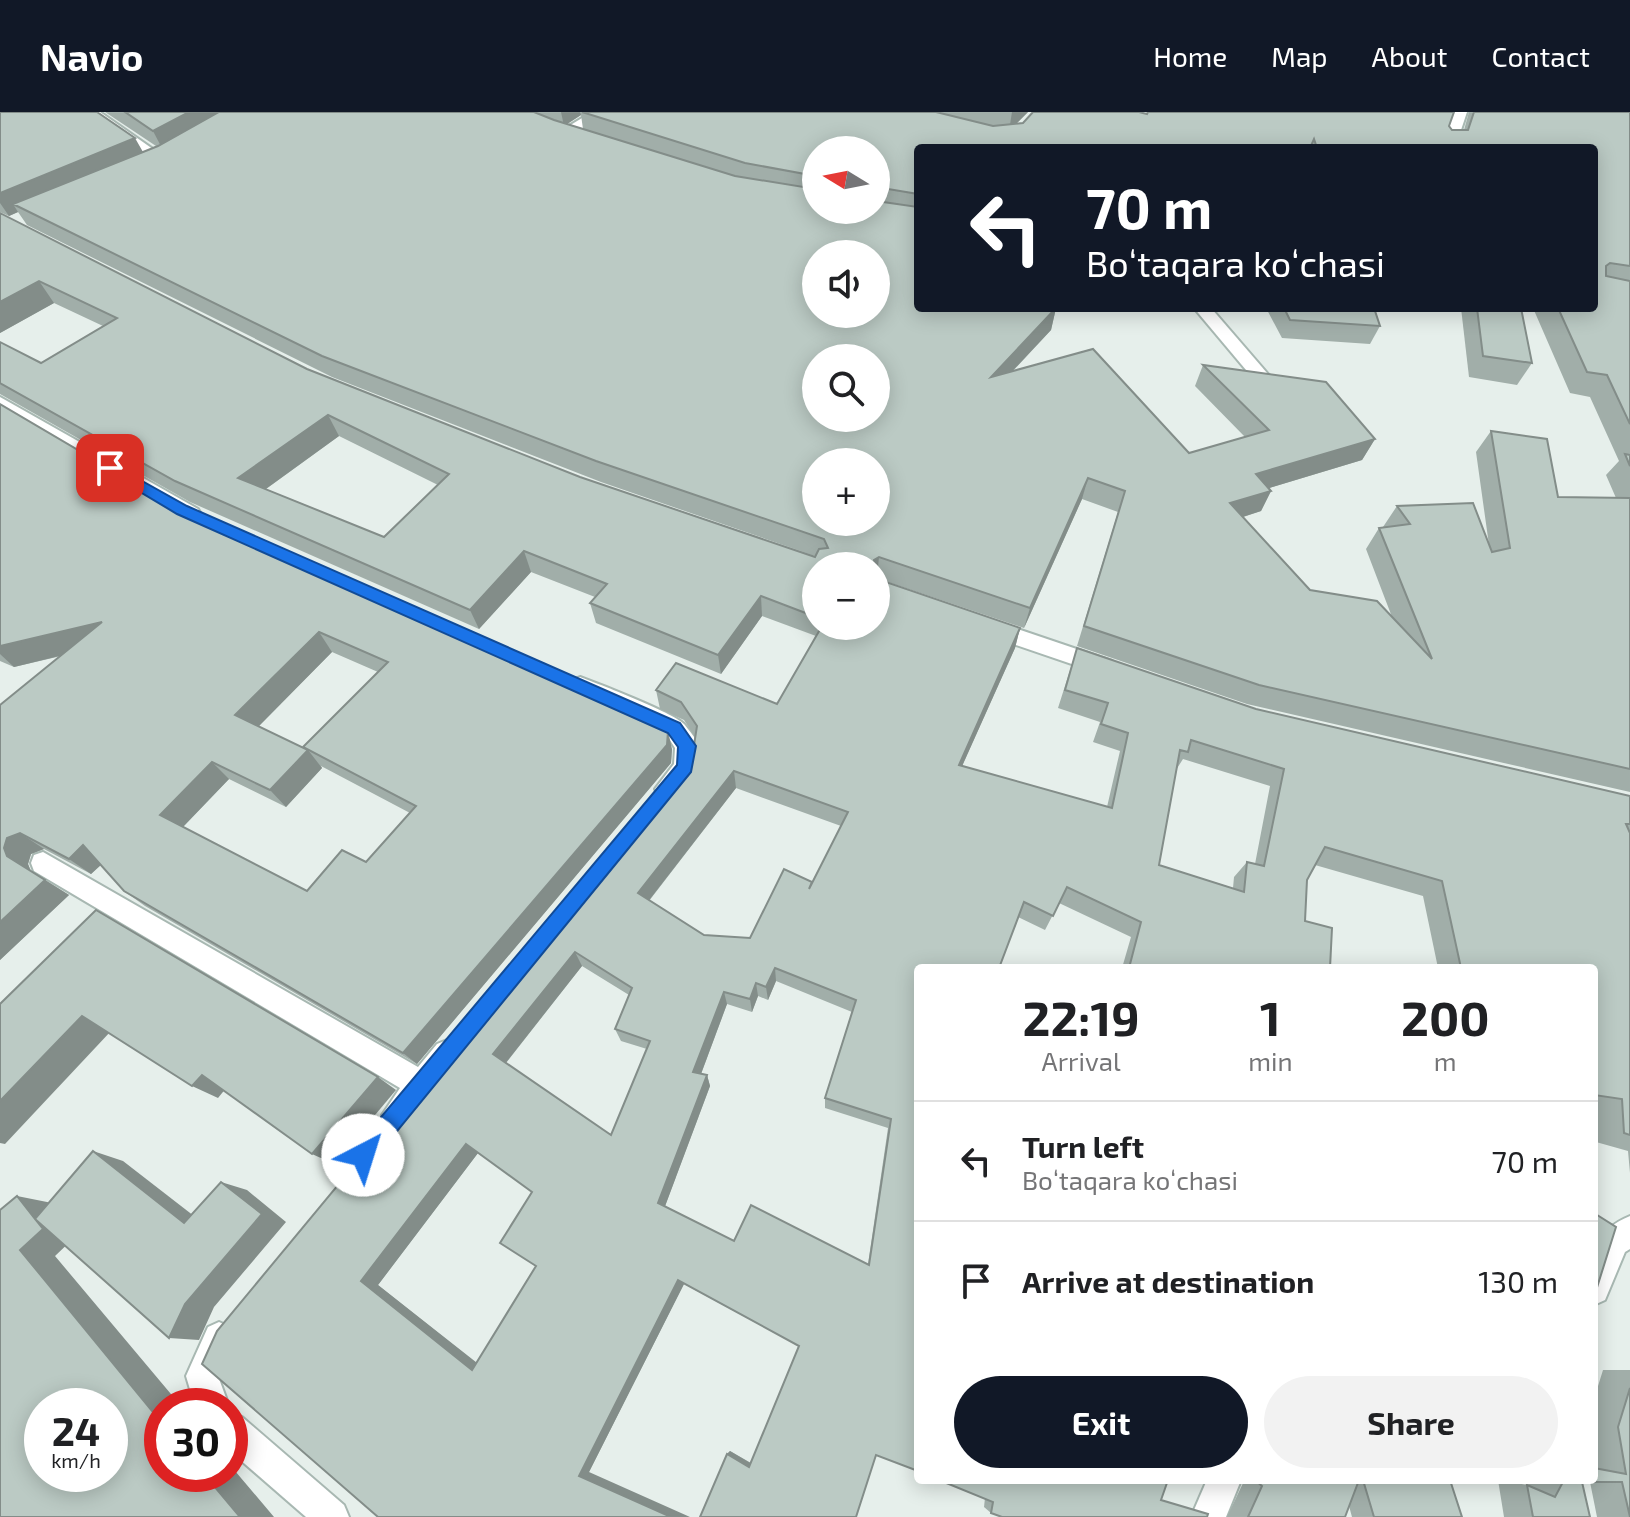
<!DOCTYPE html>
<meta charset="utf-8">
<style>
body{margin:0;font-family:"Exo 2",sans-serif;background:#f2f2f2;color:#202124;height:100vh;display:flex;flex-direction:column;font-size:30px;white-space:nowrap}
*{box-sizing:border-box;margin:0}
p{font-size:26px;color:#757577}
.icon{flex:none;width:44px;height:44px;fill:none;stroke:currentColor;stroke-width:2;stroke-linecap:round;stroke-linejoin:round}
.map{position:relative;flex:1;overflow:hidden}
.sheet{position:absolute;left:914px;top:852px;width:684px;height:520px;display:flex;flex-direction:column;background:#fff;border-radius:8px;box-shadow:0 4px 20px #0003}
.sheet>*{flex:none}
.top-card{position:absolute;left:914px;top:32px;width:684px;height:168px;border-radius:8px;box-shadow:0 4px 20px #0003;background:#111827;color:#fff;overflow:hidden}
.needle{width:52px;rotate:280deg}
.fabs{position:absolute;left:802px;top:24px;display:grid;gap:16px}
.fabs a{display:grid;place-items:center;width:88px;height:88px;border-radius:50%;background:#fff;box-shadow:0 4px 20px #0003;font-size:40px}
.speed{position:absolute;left:24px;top:1276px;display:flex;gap:16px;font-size:40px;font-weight:700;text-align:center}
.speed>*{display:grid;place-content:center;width:104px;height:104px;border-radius:50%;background:#fff;box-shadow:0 4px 20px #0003;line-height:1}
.speed small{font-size:20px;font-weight:400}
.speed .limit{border:12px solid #d22;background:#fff;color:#111}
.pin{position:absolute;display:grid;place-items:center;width:68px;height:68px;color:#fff;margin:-34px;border-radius:16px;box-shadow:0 4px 12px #0006}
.me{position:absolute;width:88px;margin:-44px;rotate:40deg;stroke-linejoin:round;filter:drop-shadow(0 0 6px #0008)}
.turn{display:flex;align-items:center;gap:28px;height:168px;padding:0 40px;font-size:36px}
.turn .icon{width:104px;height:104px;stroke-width:2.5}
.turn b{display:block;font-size:56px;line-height:68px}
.eta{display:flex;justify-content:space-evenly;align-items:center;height:136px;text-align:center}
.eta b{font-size:48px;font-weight:700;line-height:56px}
.button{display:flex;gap:16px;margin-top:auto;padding:16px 40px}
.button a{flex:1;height:92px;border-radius:48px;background:#111827;color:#fff;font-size:32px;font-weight:700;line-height:92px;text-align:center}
.button a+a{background:#f2f2f2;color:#202124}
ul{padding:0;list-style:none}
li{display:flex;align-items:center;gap:24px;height:120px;padding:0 40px;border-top:2px solid #e0e0e0}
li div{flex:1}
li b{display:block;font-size:30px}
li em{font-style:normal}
header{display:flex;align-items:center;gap:48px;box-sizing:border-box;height:112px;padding:0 40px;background:#111827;color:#fff}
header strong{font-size:38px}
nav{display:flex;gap:44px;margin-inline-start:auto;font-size:28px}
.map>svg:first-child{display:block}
</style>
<header>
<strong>Navio</strong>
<nav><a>Home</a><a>Map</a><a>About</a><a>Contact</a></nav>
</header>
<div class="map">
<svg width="1630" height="1405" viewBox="0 0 1630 1405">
<rect width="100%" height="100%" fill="#e6efeb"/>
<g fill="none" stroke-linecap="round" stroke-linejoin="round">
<!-- service casing -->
<g stroke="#a8b8b2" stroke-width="4">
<g id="service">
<polygon points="84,0 100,0 170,49 158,52"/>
<polygon points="592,0 608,0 569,26 559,26 559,20"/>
<polygon points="1453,0 1467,0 1455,36 1441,36"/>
<polygon points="1194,196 1211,196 1279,275 1282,279 1279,283 1267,283"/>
</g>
</g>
<!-- minor casing -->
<g stroke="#a8b8b2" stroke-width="4">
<g id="minor">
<polygon points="0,285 198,397 201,402 191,409 184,407 0,299"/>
<polygon points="988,507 1112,549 1115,555 1112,561 1104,563 981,521 977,515 981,509"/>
<path d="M580,565c19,7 92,35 104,47 4,5 12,14 14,21 5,21 -16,59 -39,51l-4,-7 19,-25 1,-16 -9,-14 -94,-42 -3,-6 3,-6z"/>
<polygon points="43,740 418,955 437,932 447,928 457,932 461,942 457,952 406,1013 396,1017 386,1013 382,1003 400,976 34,759 31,751 34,743"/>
<path d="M1630,1104v33l-5,3 -20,48 -11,5c0,-42 -8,-71 36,-89z"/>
<polygon points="219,1210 230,1215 235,1226 218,1264 229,1294 195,1294 186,1264 208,1215"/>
<polygon points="230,1300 242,1305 344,1393 349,1405 306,1405 230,1339"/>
<polygon points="1207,1368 1241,1368 1226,1405 1191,1405"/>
</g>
</g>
<!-- service -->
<use href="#service" fill="#fff" fill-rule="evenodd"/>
<!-- minor -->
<use href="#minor" fill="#fff" fill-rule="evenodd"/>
</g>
<!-- wall -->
<g fill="#a1aea9" fill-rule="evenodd">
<path d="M0,0l143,40 13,-6 -51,-34h923l-12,12 131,-10 302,12 3,4h12l5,-18h161v680l-383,-88 -170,-58 41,-134 -36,-13 -58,129 -148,-50 1,1 143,49 -5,20 -53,118 145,41 13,-56 -27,-9 7,-20 -42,-14 19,-60 179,61 374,87v377l-2,-22 -32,-9 -2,-33v-141h-156l-15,-72 -108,-31 -8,15 -2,41 25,47h-208l9,-31 -72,-34 -14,27 -27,-13 -19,51 -123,487 -20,62 -129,-63 3,-3 21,12 48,-117 -115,-62 -95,188 -387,-108 490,-606 3,-21 -11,-17 -24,-11 -4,-19 121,14 39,-68 -54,-20 -41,58 -125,-51 -6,-20 5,-6 -64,-25 -52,57 -289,-127 -190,-108v-52l41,21 62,-37 -49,-23 -54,30v-120l307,156 273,108 235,79 -214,-74 -269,-105 -305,-152 -9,-13 -9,4 -9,-4zM581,3l2,14 -16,-5zM918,36h676v160h-61l37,85 20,4 29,64 -13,14 10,23 -58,-1 -67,-66 -15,21 13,93 -92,-39 -14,21 1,1h-5l-13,21 26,68 -82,-27 -67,-73 18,-6 10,-20 -2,-3 93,-28 13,-21 -172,-74 -8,21 50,51 -56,16 -176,-82 38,-41 5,-22h-138zM816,38h60v60h-60zM339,324l99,49 -54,52 -118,-48zM816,454l60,60h-60zM1183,647l87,27 -15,78 -8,-2 -13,15 -1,11 -74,-23 17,-95zM736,676l105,38 -29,56 -62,56 -46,-3 -55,-34zM582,854l47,29 -14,34 6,12 26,8 -36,86 -105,-72zM776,869l76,31 -27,86v10l63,20 -20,136 -134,-23 -69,-35 45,-120 -3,-11 -6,-1 26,-70 25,8 6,-16 10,4zM478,1041l54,39 4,74 -60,97 -98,-78z"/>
<polygon points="1266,196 1374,196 1380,214 1370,232 1282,226"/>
<polygon points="1461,196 1521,196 1532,251 1517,273 1469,265"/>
<path d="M0,292l158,93 514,252 -1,14 -254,301 -272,-158 -21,-15 -23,-26 -10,9 -47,-25 -13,5 -3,10 3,7 38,24 -69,65v-255l61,-49 -47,11 -14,-6zM332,540l46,20 -74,77 -46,-22zM321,654l89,47 -44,49 -59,29 -124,-64 46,-48 57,28 36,-39z"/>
<polygon points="1603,1258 1630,1258 1630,1405 1597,1405 1590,1370 1582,1370 1590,1405 1504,1405 1498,1368 1528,1373 1531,1368 1594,1368 1594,1287"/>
<polygon points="1242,1368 1450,1368 1462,1405 1352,1405 1349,1394 1345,1405 1227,1405 1244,1369"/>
<polygon points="985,1386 1161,1388 1191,1397 991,1401 984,1395"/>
</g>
<!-- shaded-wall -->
<g fill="#838d89">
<polygon points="189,0 239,0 164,40 153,19"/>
<polygon points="561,0 580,0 581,3 564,14"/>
<polygon points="1012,0 1028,0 1009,19"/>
<polygon points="135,26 147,47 13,92 18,100 9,104 0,91 0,81"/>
<polygon points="39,169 54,191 0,221 0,190"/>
<polygon points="1056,196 1051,218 987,286 991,265"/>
<polygon points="328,303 339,324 252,387 238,366"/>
<polygon points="1375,327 1362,348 1246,383 1256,362"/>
<polygon points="1088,366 1082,387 1024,516 1030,496"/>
<polygon points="1271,379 1261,399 1221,412 1230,391"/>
<polygon points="524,439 531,460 479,517 470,498"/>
<polygon points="879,445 877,465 876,466 876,454 874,454 874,448"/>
<polygon points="761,484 762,504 721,562 718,543"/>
<polygon points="102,510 121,529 14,555 0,542 0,534"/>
<polygon points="1020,516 1015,536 955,670 959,653"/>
<polygon points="319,520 332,540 251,622 235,603"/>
<polygon points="668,619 672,637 671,651 417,952 403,941"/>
<polygon points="308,638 322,656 286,695 270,678"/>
<polygon points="212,650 229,667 179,719 160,703"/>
<polygon points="734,659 736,676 643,796 638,781"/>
<polygon points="20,721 44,737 31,742 28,752 31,760 7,744 4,736 7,726"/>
<polygon points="83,733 105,749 91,762 69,747"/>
<polygon points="45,768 69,783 0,848 0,810"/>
<polygon points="575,840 582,854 504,953 493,942"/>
<polygon points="775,856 776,869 768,888 766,875"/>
<polygon points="756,871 758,884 752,900 750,887"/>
<polygon points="724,880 727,892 698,970 693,960"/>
<polygon points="82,904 111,919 5,1032 0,1031 0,989"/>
<polygon points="202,963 227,975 218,986 192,974"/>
<polygon points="707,963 710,974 664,1097 658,1091"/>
<polygon points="378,965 396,978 334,1052 312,1042"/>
<polygon points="466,1032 478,1041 378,1173 486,1258 472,1258 361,1169"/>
<polygon points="93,1039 123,1049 212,1118 184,1111"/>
<polygon points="221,1070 247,1078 286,1110 214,1195 199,1228 169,1226"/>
<polygon points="17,1084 52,1091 35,1107"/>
<polygon points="35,1107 76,1124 55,1144 181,1294 162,1294 162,1311 20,1138"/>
<polygon points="678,1168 684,1172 589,1360 690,1405 671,1405 579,1364"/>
<polygon points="730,1339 752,1352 749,1355 727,1342"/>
<polygon points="230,1353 274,1405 240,1405 204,1362 230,1362"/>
</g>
<!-- building -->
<g fill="#bbcac4" stroke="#838d89" stroke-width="2" fill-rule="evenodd">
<polygon points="0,0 97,0 135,26 0,81"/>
<polygon points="125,0 189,0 153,19"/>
<path d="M219,0h315l20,8 181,56 81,13v21h60v-9l42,6v101h138l-65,69 102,-28 96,104 80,-23 -66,-65 123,17 49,57 -119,35 15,17 -41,12 80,87 67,11 55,58 -53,-131 31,-4 -13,-18 76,-3 19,49 18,-4 -19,-117 56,8 11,58 72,1v271l-371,-84 -175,-59 41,-135 -37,-13 -58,130 -151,-51 -5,3 1,6h-59v51l-55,-21 -43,59 -128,-52 17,-19 -83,-33 -54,59 -295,-129 -175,-98v-41l41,21 76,-45 -78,-37 -39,21v-89l307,156 273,108 235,80 4,-8 9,-1 -4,-9 -228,-78 -274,-105 -309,-152 145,-58zM816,142h60v60h-60zM816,246h60v60h-60zM328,303l121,59 -65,63 -146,-59zM816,350h60v60h-60z"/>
<polygon points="582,0 936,0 993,14 1023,11 1033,0 1139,0 1147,2 1148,0 1454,0 1449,14 1452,18 1468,18 1474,0 1630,0 1630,154 1610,151 1606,154 1606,164 1630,169 1630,312 1607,263 1587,260 1558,196 1594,196 1594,36 1317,36 1314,27 1310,36 918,36 918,82 876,75 876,38 816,38 816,64 745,51"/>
<polygon points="1284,196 1374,196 1380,214 1290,208"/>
<polygon points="1477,196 1521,196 1532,251 1483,244"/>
<path d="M0,292l158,93 296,130 185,86 2,-3 19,8 8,13 -1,14 -264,308 -279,-162 -41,-46 -14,14 -49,-26 -13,5 -3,10 3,8 38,24 -45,42v-217l102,-83 -102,24zM319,520l69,30 -85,85 113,59 -50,56 -24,-12 -35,41 -147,-76 52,-53 58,28 38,-40 -73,-35z"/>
<polygon points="1625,342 1630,343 1630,354"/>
<path d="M876,462l1,5 143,49 -61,137 153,43 16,-75 -27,-9 7,-21 -43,-13 12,-42 179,61 374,87v28h-4l4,9v302l-6,-2 -2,-34 -28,-4v-127h-133l-19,-87 -117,-34 -18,33 -2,41 27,7 -2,40h-201l12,-46 -74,-35 -14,29 -29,-14 -25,66h-81v503l-42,-16 -20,62h-156l27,-63 22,13 50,-121 -121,-66 -99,196 92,41h-293l-176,-153 15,-33 475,-573 5,-32 -16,-24 -25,-12 20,-27 101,41 45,-78h54zM1191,628l93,29 -20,97 -17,-4 -3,30 -85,-27 21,-115 8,2zM734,659l114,41 -39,77 3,-7 -28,-13 -34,69 -46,-3 -66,-42zM575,840l57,36 -17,41 35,12 -39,94 -118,-81zM775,856l81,32 -31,98 66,21 -22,146 -118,-60 -17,36 -76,-38 49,-128 -14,-3 31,-80 26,7 6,-16 10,4zM466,1032l66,48 -32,51 36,23 -64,104 -111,-89z"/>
<polygon points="96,798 378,965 312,1042 202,963 192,974 82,904 0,989 0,892"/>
<path d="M93,1039l91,72 37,-41 41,32 -77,90 -16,34 -134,-119 8,10 -23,21 142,173v51h42l36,43h-240v-307l17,-14 18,23zM42,1294h68v68h-68z"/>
<polygon points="1594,1101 1616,1115 1594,1185"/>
<polygon points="1630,1276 1630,1405 1622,1370 1582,1370 1590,1405 1533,1405 1527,1373 1555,1385 1564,1368 1594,1368 1594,1356 1626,1362 1618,1315"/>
<polygon points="939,1368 1168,1368 1161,1388 1208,1402 1207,1405 1002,1405 991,1401 993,1390"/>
<polygon points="1257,1368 1359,1368 1345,1405 1248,1405 1262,1374 1256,1369"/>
<polygon points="1363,1368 1450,1368 1462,1405 1374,1405"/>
</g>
<!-- route -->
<polygon fill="#1a73e8" stroke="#114b97" stroke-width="2" points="110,351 187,394 680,611 696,634 691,660 371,1051 363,1054 355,1051 352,1043 355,1036 677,653 678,635 668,621 177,402 105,359 103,356"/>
</svg>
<div class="fabs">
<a><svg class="needle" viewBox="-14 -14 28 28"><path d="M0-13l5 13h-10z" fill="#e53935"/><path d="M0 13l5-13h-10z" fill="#757577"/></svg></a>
<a><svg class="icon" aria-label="sound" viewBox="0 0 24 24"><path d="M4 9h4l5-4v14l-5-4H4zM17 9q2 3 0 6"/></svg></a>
<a><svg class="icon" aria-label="search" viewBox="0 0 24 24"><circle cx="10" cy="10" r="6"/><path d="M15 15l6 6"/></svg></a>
<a>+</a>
<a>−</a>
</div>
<div class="speed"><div>24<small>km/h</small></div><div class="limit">30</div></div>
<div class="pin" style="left:110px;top:356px;background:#d93025"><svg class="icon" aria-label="arrive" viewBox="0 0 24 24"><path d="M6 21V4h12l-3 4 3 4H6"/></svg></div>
<svg class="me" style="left:363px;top:1043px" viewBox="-20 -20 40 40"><circle r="19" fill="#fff"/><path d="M0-13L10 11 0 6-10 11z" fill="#1a73e8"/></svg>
<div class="top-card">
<div class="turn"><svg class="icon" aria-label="left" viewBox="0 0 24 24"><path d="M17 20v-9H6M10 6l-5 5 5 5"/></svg><div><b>70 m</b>Boʻtaqara koʻchasi</div></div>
</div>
<section class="sheet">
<div class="eta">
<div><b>22:19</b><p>Arrival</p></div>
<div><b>1</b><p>min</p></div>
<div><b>200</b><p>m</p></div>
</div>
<ul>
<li><svg class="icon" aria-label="left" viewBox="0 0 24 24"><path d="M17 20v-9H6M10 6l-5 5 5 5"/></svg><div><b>Turn left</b><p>Boʻtaqara koʻchasi</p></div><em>70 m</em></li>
<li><svg class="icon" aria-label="arrive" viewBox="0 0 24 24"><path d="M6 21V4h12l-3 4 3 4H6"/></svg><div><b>Arrive at destination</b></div><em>130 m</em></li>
</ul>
<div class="button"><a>Exit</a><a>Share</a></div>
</section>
</div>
